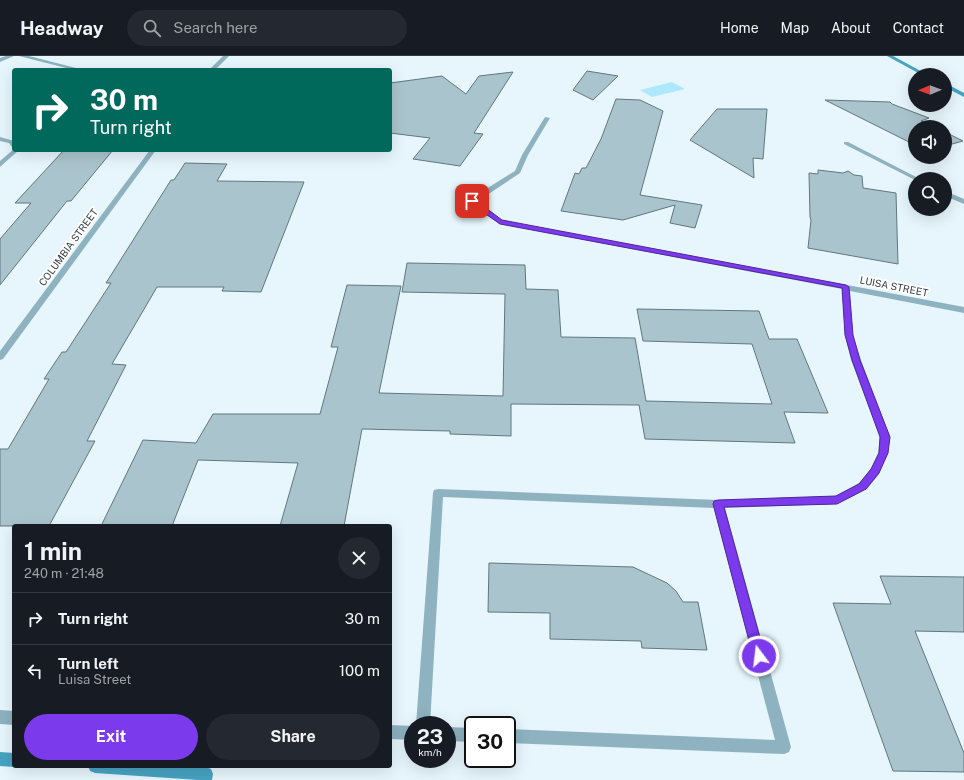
<!DOCTYPE html>
<meta charset="utf-8">
<style>
body{margin:0;font-family:"Public Sans",sans-serif;background:#242831;color:#f1f3f6;height:100vh;display:flex;flex-direction:column;font-size:15px;white-space:nowrap}
*{box-sizing:border-box;margin:0}
p{font-size:13px;color:#9ea1a6}
.icon{flex:none;width:22px;height:22px;fill:none;stroke:currentColor;stroke-width:2;stroke-linecap:round;stroke-linejoin:round}
.map{position:relative;flex:1;overflow:hidden}
.panel{position:absolute;left:12px;top:468px;width:380px;height:244px;display:flex;flex-direction:column;background:#171b24;border-radius:4px;box-shadow:0 4px 16px #0002}
.panel>*{flex:none}
.banner{position:absolute;left:12px;top:12px;width:380px;height:84px;border-radius:4px;box-shadow:0 4px 16px #0002;background:#00695c;color:#fff;overflow:hidden}
.needle{width:26px;rotate:269deg}
.tools{position:absolute;left:908px;top:12px;display:grid;gap:8px}
.tools a{display:grid;place-items:center;width:44px;height:44px;border-radius:50%;background:#171b24;box-shadow:0 4px 16px #0002;font-size:20px}
.speed{position:absolute;left:404px;top:660px;display:flex;gap:8px;font-size:20px;font-weight:700;text-align:center}
.speed>*{display:grid;place-content:center;width:52px;height:52px;border-radius:50%;background:#171b24;box-shadow:0 4px 16px #0002;line-height:1}
.speed small{font-size:10px;font-weight:400}
.speed .limit{border:2px solid #111;border-radius:6px;background:#fff;color:#111}
.pin{position:absolute;display:grid;place-items:center;width:34px;height:34px;color:#fff;margin:-17px;border-radius:8px;box-shadow:0 2px 6px #0006}
.me{position:absolute;width:44px;margin:-22px;rotate:345deg;stroke-linejoin:round;filter:drop-shadow(0 0 3px #0008)}
.turn{display:flex;align-items:center;gap:14px;height:84px;padding:0 12px;font-size:18px}
.turn .icon{width:52px;height:52px;stroke-width:2.5}
.turn b{display:block;font-size:28px;line-height:34px}
.round{display:grid;place-items:center;flex:none;width:42px;height:42px;border-radius:21px;background:#242831}
.head{display:flex;align-items:center;justify-content:space-between;height:68px;padding:0 12px}
h1{font-size:24px;font-weight:700;line-height:30px}
.button{display:flex;gap:8px;margin-top:auto;padding:8px 12px}
.button a{flex:1;height:46px;border-radius:24px;background:#7c3aed;color:#fff;font-size:16px;font-weight:700;line-height:46px;text-align:center}
.button a+a{background:#242831;color:#f1f3f6}
ul{padding:0;list-style:none}
li{display:flex;align-items:center;gap:12px;height:52px;padding:0 12px;border-top:1px solid #363941}
li div{flex:1}
li b{display:block;font-size:15px}
li em{font-style:normal}
header{display:flex;align-items:center;gap:24px;box-sizing:border-box;height:56px;padding:0 20px;background:#171b24;border-bottom:1px solid #363941}
header strong{font-size:19px}
nav{display:flex;gap:22px;margin-inline-start:auto;font-size:14px}
.search{width:280px;height:36px;background:#242831;display:flex;align-items:center;gap:10px;box-sizing:border-box;padding:0 14px;border-radius:22px;color:#9ea1a6;font-size:15px}
.map>svg:first-child{display:block}
</style>
<header>
<strong>Headway</strong>
<div class="search"><svg class="icon" aria-label="search" viewBox="0 0 24 24"><circle cx="10" cy="10" r="6"/><path d="M15 15l6 6"/></svg>Search here</div>
<nav><a>Home</a><a>Map</a><a>About</a><a>Contact</a></nav>
</header>
<div class="map">
<svg width="964" height="724" viewBox="0 0 964 724">
<rect width="100%" height="100%" fill="#e6f6fc"/>
<!-- green -->
<polygon fill="#aee8fd" points="672,26 685,33 652,41 640,34"/>
<g fill="none" stroke-linecap="round" stroke-linejoin="round">
<!-- stream -->
<g fill="#47a3c2" fill-rule="evenodd">
<polygon points="887,0 893,0 928,19 922,19"/>
<polygon points="945,27 964,37 964,41 945,31"/>
<polygon points="0,696 14,697 14,710 15,710 14,711 0,710"/>
<polygon points="88,710 187,710 206,711 211,713 213,718 212,724 198,724 95,717 90,715"/>
</g>
</g>
<!-- building -->
<g fill="#aac4cd" stroke="#607780">
<polygon points="587,15 618,20 593,44 573,34"/>
<polygon points="513,16 474,77 483,78 460,110 413,103 430,82 390,77 390,27 442,20 466,38 479,20"/>
<polygon points="616,43 640,44 663,55 640,139 702,149 695,172 670,167 675,149 623,164 561,155 575,117 579,118 582,112 586,112 601,83"/>
<polygon points="825,44 890,46 892,48 929,62 921,65 934,71 915,71 915,89"/>
<polygon points="717,53 767,53 763,103 753,102 754,122 690,84"/>
<polygon points="945,76 963,85 945,90"/>
<polygon points="64,94 113,94 71,145 67,145 0,229 0,183 31,147 15,147"/>
<polygon points="185,107 227,108 217,125 304,126 261,236 222,235 224,231 157,231 112,308 126,309 87,385 95,385 49,470 0,470 0,393 8,393 49,323 44,323 62,296 66,296 111,227 106,227 171,124 174,124"/>
<polygon points="818,114 843,117 848,115 854,119 862,120 863,132 896,137 898,208 808,192 811,164 810,161 809,117 818,118"/>
<polygon points="407,207 525,209 526,233 558,234 561,281 635,282 646,345 772,348 752,288 643,285 637,253 759,255 769,283 797,283 828,357 784,356 795,387 645,383 639,349 511,348 511,380 450,378 450,375 362,373 344,470 280,470 298,407 198,404 172,470 101,470 143,384 196,387 213,358 320,358 338,291 331,291 347,229 401,230 379,337 503,340 505,238 402,236"/>
<polygon points="489,507 633,511 667,527 676,535 683,546 698,546 707,594 642,592 641,585 550,583 550,557 488,556"/>
<polygon points="880,520 964,521 964,576 915,575 964,697 964,716 893,715 833,547 891,548"/>
</g>
<g fill="none" stroke-linecap="round" stroke-linejoin="round">
<!-- service -->
<g fill="#8eb2c0" fill-rule="evenodd">
<polygon points="6,0 14,0 0,6 0,2"/>
<polygon points="0,81 14,85 14,92 12,91 9,87 0,85"/>
<polygon points="14,93 14,94 19,94 0,111 0,105"/>
</g>
<!-- minor -->
<g fill="#8eb2c0" fill-rule="evenodd">
<polygon points="19,0 29,0 84,14 74,14"/>
<polygon points="223,0 229,0 215,14 209,14"/>
<polygon points="545,61 550,62 528,99 520,117 478,145 502,164 964,251 964,257 850,235 853,279 861,304 890,381 888,397 879,418 867,433 837,448 725,452 791,691 789,696 784,698 507,687 507,673 775,684 714,452 443,441 430,669 416,669 433,437 434,434 438,433 718,444 835,440 859,427 871,413 878,397 880,381 851,304 845,279 842,233 500,168 470,147 470,143 515,115 522,99"/>
<polygon points="844,86 848,86 920,123 915,123 915,124 844,88"/>
<polygon points="150,94 156,94 3,303 0,304 0,295"/>
<polygon points="945,135 964,143 964,148 945,140"/>
<polygon points="0,654 14,655 14,669 0,668"/>
<polygon points="390,669 413,670 413,684 390,683"/>
<polygon points="447,671 473,672 473,686 447,685"/>
</g>
</g>
<!-- route -->
<polygon fill="#7c3aed" stroke="#51269a" points="470,144 475,144 502,164 846,229 849,231 853,279 860,304 890,381 888,397 879,417 866,433 837,448 724,451 765,600 764,604 759,605 755,604 753,600 713,448 714,445 718,444 836,440 859,428 871,413 879,397 880,381 852,304 845,279 842,232 500,168 470,147"/>
<g text-anchor="middle" stroke-width="4" stroke-linejoin="round" paint-order="stroke">
<!-- far-street labels -->
<g font-size="10" fill="#333e42" stroke="#fff">
<text transform="translate(68 191) rotate(-54)" y="4">COLUMBIA STREET</text>
<text transform="translate(894 230) rotate(11)" y="4">LUISA STREET</text>
</g>
</g>
</svg>
<div class="tools">
<a><svg class="needle" viewBox="-14 -14 28 28"><path d="M0-13l5 13h-10z" fill="#e53935"/><path d="M0 13l5-13h-10z" fill="#9ea1a6"/></svg></a>
<a><svg class="icon" aria-label="sound" viewBox="0 0 24 24"><path d="M4 9h4l5-4v14l-5-4H4zM17 9q2 3 0 6"/></svg></a>
<a><svg class="icon" aria-label="search" viewBox="0 0 24 24"><circle cx="10" cy="10" r="6"/><path d="M15 15l6 6"/></svg></a>
</div>
<div class="speed"><div>23<small>km/h</small></div><div class="limit">30</div></div>
<div class="pin" style="left:472px;top:145px;background:#d93025"><svg class="icon" aria-label="arrive" viewBox="0 0 24 24"><path d="M6 21V4h12l-3 4 3 4H6"/></svg></div>
<svg class="me" style="left:759px;top:600px" viewBox="-20 -20 40 40"><circle r="17" fill="#7c3aed" stroke="#fff" stroke-width="3"/><path d="M0-11L8 9 0 5-8 9z" fill="#fff"/></svg>
<div class="banner">
<div class="turn"><svg class="icon" aria-label="right" viewBox="0 0 24 24"><path d="M7 20v-9h11M14 6l5 5-5 5"/></svg><div><b>30 m</b>Turn right</div></div>
</div>
<section class="panel">
<div class="head"><div><h1>1 min</h1><p>240 m · 21:48</p></div><a class="round"><svg class="icon" aria-label="close" viewBox="0 0 24 24"><path d="M6 6l12 12M18 6L6 18"/></svg></a></div>
<ul>
<li><svg class="icon" aria-label="right" viewBox="0 0 24 24"><path d="M7 20v-9h11M14 6l5 5-5 5"/></svg><div><b>Turn right</b></div><em>30 m</em></li>
<li><svg class="icon" aria-label="left" viewBox="0 0 24 24"><path d="M17 20v-9H6M10 6l-5 5 5 5"/></svg><div><b>Turn left</b><p>Luisa Street</p></div><em>100 m</em></li>
</ul>
<div class="button"><a>Exit</a><a>Share</a></div>
</section>
</div>
